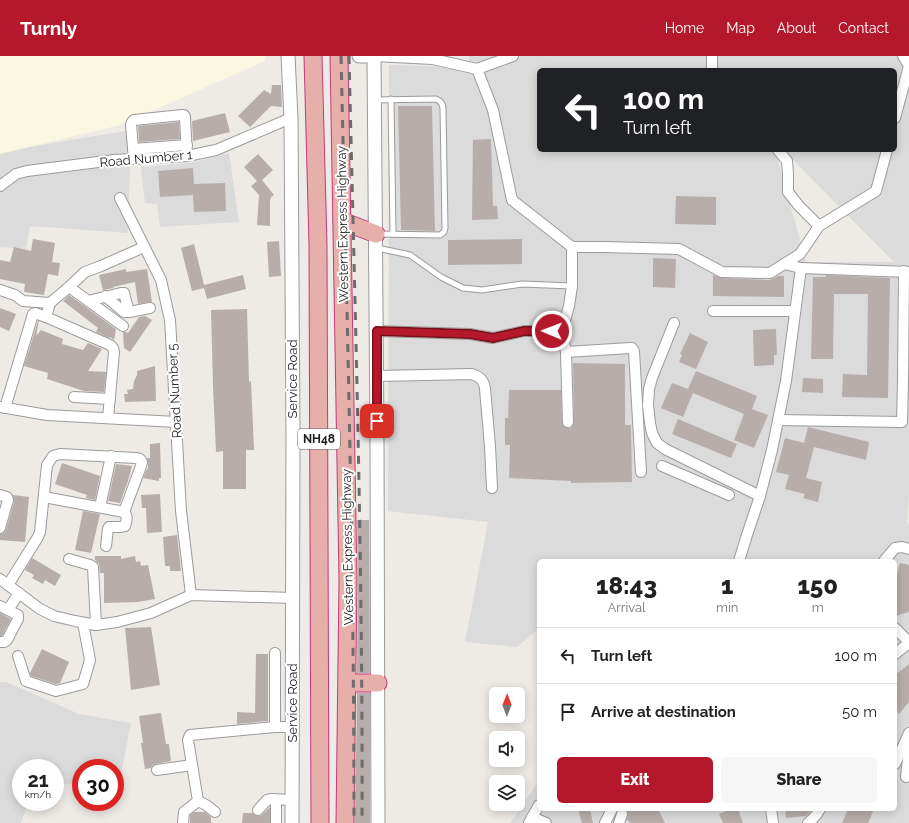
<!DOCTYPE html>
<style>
body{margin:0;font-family:Raleway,sans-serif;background:#f6f6f6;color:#222;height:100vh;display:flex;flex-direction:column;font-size:15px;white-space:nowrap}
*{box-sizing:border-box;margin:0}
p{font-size:13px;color:#767676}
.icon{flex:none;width:22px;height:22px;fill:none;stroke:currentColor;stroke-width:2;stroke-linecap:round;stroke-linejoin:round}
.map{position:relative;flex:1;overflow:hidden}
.side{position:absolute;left:537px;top:503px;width:360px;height:252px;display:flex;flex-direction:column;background:#fff;border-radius:6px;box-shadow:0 2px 10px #0003}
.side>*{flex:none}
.guide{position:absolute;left:537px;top:12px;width:360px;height:84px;border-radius:6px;box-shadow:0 2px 10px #0003;background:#202124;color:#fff;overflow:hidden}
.needle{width:26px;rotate:1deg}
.buttons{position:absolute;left:489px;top:631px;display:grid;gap:8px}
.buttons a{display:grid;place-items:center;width:36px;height:36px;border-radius:6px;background:#fff;box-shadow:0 2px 10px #0003;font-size:20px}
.speed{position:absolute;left:12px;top:703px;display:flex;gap:8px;font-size:20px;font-weight:700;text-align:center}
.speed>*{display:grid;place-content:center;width:52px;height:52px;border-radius:50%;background:#fff;box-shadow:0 2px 10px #0003;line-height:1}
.speed small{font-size:10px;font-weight:400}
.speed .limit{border:6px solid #d22;background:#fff;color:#111}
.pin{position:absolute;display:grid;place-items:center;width:34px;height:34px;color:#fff;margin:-17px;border-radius:8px;box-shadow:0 2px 6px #0006}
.me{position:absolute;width:44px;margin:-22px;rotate:271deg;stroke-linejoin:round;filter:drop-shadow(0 0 3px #0008)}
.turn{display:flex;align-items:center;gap:14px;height:84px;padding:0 20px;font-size:18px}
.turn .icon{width:52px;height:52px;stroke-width:2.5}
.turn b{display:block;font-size:28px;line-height:34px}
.eta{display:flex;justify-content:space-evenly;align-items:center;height:68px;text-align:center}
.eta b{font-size:24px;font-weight:800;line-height:28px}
.primary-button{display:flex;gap:8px;margin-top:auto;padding:8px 20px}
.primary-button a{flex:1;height:46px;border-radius:6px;background:#b4182a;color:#fff;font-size:16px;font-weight:800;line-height:46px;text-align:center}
.primary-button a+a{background:#f6f6f6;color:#222}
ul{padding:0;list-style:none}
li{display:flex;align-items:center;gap:12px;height:56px;padding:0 20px;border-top:1px solid #e0e0e0}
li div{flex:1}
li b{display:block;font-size:15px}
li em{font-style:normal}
header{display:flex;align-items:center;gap:24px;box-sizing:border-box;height:56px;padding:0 20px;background:#b4182a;color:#fff}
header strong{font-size:19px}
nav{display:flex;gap:22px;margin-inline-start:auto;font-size:14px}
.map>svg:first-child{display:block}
</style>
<header>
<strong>Turnly</strong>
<nav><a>Home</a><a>Map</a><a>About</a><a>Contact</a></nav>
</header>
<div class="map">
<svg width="909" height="767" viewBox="0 0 909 767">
<rect width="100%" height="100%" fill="#eeeae5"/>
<!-- residential -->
<g fill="#dcdbdb" fill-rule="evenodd">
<path d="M469,0h440v439l-2,28 2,1v299h-399l29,-42v28h356v-248h-356v67l-22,19 -52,-5 23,-120 -100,-11 1,-446 80,2zM539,14h356v80h-112l111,112h-88l-31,-112h-236z"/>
<polygon points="131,74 128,177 30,170 26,193 0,191 0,96"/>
<polygon points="229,97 239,166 160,171 157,148 145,147 141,111 190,107"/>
<polygon points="0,626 6,626 79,658 131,667 121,718 115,719 115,712 81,712 81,726 55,730 55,712 21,712 21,746 28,746 21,767 0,767"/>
</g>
<!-- education -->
<polygon fill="#fbf8e1" points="0,0 265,0 265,5 120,69 0,98"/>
<!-- building -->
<g fill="#b7aeab">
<polygon points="272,29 281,29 282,51 271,50 250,71 238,60 264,34 271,38"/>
<polygon points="398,50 432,50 435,175 401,174"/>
<polygon points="225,57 230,76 193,85 192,65"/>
<polygon points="179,66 180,83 139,86 138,70"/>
<polygon points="491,83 493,150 497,150 498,163 472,164 473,84"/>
<polygon points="258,98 273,114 262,124 274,139 271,141 270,145 270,170 257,169 259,139 251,130 257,125 244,111"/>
<polygon points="193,112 194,128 225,127 226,155 194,156 193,139 160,141 158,115"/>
<polygon points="676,140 716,141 716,169 675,168"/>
<polygon points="33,183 55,187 52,206 60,207 58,220 48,218 44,239 24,236 25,228 0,223 0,204 10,206 14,191 31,195"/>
<polygon points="522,183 522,208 448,209 448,184"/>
<polygon points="279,185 281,220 269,221 267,186"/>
<polygon points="194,188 204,229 243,219 246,233 207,243 204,232 192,235 181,192"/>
<polygon points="653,202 676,203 675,232 653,231"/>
<polygon points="126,213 126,216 147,213 152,246 149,246 138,248 135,226 113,231 114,232 103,234 99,219"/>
<polygon points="713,219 722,222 770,224 778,220 784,220 784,241 713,240"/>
<polygon points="826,219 890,222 888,342 842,341 843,318 867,319 868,238 834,238 833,303 811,303 813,221 826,221"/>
<polygon points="69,239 116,273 114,284 110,281 109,282 96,276 98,272 63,245"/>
<polygon points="0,252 16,258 9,275 0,271"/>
<polygon points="247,253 249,326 251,325 254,394 246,394 246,433 223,433 223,395 216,396 213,331 211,254"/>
<polygon points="145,260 152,264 130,296 124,292 123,276 126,276 128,277 139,261"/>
<polygon points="38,265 39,265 36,280 41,274 63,283 62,288 83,294 88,287 102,293 88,315 106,316 104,336 84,335 47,323 48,317 24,310"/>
<polygon points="776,273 777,299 774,299 774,309 754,310 753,274"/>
<polygon points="690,277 708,286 696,313 679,306 682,299 680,298"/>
<polygon points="573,307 625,308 625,369 631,369 632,426 571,427 571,425 509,422 510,389 505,389 505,362 508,362 509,334 561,334 562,367 565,371 568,372 571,372 573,369 574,366"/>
<polygon points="155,310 156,345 125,346 124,338 128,338 127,334 133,333 134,325 137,319 137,315"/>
<polygon points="696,315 757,340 752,353 768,359 754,392 734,384 744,358 693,337 683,361 661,352 672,327 688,333"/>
<polygon points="803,322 823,323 823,337 802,336"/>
<polygon points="678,363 737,388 731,402 672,378"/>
<polygon points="808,371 869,386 866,404 814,391 806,422 822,426 818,446 803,442 805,438 785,433 789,419 776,416 785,382 804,387"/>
<polygon points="160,387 161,422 159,422 159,425 143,422 147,413 148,413 148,405 147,402 150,402 150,388"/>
<polygon points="62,407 100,420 95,444 86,442 87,439 55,428"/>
<polygon points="116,408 132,410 128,425 120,447 108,445"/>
<polygon points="160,438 162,476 147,477 146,452 142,452 141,439"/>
<polygon points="13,439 29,441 25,486 0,484 0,478 4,477 6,474 14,446"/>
<polygon points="83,455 100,458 91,497 75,494"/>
<polygon points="357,464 369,464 370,617 357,617 358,524"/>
<polygon points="177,479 181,515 170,515 170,510 165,510 163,481"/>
<polygon points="95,500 121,500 121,503 135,500 136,506 140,505 141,510 148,509 155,543 138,546 104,547 104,517 100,517 99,508 95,504"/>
<polygon points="32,502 61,519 55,530 45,524 43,528 32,522 34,519 25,514"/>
<polygon points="900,507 909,509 909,556 895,560 895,525"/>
<polygon points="0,557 11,563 2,580 0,580"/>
<polygon points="151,571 160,629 131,634 125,572"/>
<polygon points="42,593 69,606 60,627 56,628 31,620 30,617"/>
<polygon points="256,598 268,598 268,665 237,668 237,656 255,657"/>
<polygon points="909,608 909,646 899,658 895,652 895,619"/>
<polygon points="357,637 370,637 370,767 355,767"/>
<polygon points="161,657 166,688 169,688 171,705 156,708 153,709 151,712 145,713 141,687 143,687 139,660"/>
<polygon points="270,751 270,767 242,767 243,757 253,757 256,760 260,760 263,758"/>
<polygon points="578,753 590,753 593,767 582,767"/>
<polygon points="627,753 658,753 665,767 630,767 629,765 627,764 628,757"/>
<polygon points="732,753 738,753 743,767 723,767 719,758"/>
<polygon points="785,753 812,753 812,754 806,760 786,762"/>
<polygon points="848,753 874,753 868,767 842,767"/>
<polygon points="194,756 205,756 211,761 211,767 190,767 190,759"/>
</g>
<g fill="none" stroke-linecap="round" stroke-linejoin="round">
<!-- service casing -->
<g stroke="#9b9b9b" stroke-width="7">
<g id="service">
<polyline points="391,43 393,178"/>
<path d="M375,44l61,-1c5,2 7,5 7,10l2,119 -1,4 -4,3 -62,-1"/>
<polyline points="377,192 410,199 441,221 463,232 482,234 522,228 572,230"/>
</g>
</g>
<!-- minor casing -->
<g stroke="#9b9b9b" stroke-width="12">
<g id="minor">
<polyline points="374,0 433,3 477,13 493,54 512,144 572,191 604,191 679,193 722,216 770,217 800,198 819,170 876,135 887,94"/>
<polyline points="903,0 909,10"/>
<polyline points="477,13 513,0"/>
<polyline points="712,14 712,0"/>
<polyline points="895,62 909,10"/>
<polyline points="133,93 187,89"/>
<polyline points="778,94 787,105 788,118 788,136 799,150 819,170"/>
<polyline points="134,103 131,69 132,66 134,64 182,59 184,59 185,61 187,100"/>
<polyline points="0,130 16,118 27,115 114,104 187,100 216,94 291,62"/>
<polyline points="120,142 161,224 170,264 181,455 191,539"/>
<polyline points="801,212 909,216"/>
<polyline points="69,231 123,270"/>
<polyline points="0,234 15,239 23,245 50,247 69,231 85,216 101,210 144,191"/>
<polyline points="88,245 121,237 124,237 129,256 124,256 105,240"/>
<polyline points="50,247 46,261 110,289 113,292 114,296 108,362"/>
<polyline points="713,255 795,255"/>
<polyline points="129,256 150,252"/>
<polyline points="674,267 652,322 649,333 648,349 650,367 652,377 657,387 665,393 760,440"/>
<polyline points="377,275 470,278 493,282 524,275 562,275 569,250 572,230 572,191"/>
<polyline points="562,275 566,296 630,292 632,292 634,295 641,416"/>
<polyline points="566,296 568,366"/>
<path d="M377,320l95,-2c8,3 12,6 13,15l5,57 2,42"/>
<polyline points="74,341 110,343"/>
<polyline points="0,351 47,359 176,366"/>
<polyline points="5,352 33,258 35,257 46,261"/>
<polyline points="778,364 902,366 903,326 904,215"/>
<polyline points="662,410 729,439"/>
<polyline points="0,439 7,441 8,444 0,472"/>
<path d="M44,441l80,15c4,4 3,9 1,14l-5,1h-11l-1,2 -2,17"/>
<polyline points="100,451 111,400"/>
<polyline points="69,503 90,509 93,511 96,569"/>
<polyline points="739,505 746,482 760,440 772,394 786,325 801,212 784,208"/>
<polyline points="884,505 895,492 902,491 909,493"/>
<polyline points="0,523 40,553 54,560 75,565 96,569 117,566 151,557 191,539 293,542"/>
<polyline points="8,529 38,481 40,476 47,409 53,400 60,398 135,402 140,403 142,406 141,410 124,456"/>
<polyline points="0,550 18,559 18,563 7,584 4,586 0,586"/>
<polyline points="8,554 19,537"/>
<polyline points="895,572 909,586"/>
<polyline points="895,598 909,587"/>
<polyline points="18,600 26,625 56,635 83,628 90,604 83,567"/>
<polyline points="275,671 275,597"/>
<polyline points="895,708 909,677"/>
<polyline points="157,714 192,709"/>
<polyline points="906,721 909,694"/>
<polyline points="276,744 276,767"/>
<polyline points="198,745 206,749 215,756"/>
<polyline points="771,753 773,767"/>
<polyline points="258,754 267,744 272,743 292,744"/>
<polyline points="532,761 546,767"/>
<polyline points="183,767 184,756 198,745 188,684 190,679 275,671 292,671"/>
<polyline points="529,767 539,749"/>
<polyline points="605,767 612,753"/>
<polyline points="619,767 622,758"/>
<path d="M808,767c5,-4 9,-8 12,-14"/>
</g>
</g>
<!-- tertiary casing -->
<g stroke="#9b9b9b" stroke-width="15">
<g id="tertiary">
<polyline points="288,0 291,62 293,381 292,767"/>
<polyline points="359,0 374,0 377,381 378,767"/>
</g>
</g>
<!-- trunk casing -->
<g stroke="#c53979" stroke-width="19">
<g id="trunk">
<polyline points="313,0 318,189 320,767"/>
<polyline points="339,0 348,524 345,767"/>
<polyline points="342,165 376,178"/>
<polyline points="347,627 378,627"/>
</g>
</g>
<!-- service -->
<use href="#service" stroke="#fff" stroke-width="5"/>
<!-- minor -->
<use href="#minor" stroke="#fff" stroke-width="10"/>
<!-- tertiary -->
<use href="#tertiary" stroke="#fff" stroke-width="13"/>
<!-- trunk -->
<use href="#trunk" stroke="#e6afa9" stroke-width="17"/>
<!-- rail -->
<g stroke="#6c6c6c" stroke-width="3" stroke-dasharray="8 8" stroke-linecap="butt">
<path d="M341,0c6,256 13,511 13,767"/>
<path d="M349,0c6,256 14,511 13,767"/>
</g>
</g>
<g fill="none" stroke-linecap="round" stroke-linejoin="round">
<!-- route casing -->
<g stroke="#75101b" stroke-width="10">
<polyline id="route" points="377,365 377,275 470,278 493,282 524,275 552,275"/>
</g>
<!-- route -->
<use href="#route" stroke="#b4182a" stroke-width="7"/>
</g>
<g text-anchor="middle" stroke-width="4" stroke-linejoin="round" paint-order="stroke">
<!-- shield labels -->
<rect fill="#fff" stroke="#626262" stroke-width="1" x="298" y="373" width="42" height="20" rx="3"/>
<g font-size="12" font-weight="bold" fill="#1e1e1e">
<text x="319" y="387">NH48</text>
</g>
<!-- street labels -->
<g font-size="13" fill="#1e1e1e" stroke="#fff">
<text transform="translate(146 102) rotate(-5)" y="5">Road Number 1</text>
<text transform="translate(342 168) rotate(-91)" y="5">Western Express Highway</text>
<text transform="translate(292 323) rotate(-90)" y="5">Service Road</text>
<text transform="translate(174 335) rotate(-93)" y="5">Road Number 5</text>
<text transform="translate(347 491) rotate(-91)" y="5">Western Express Highway</text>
<text transform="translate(292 647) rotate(-90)" y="5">Service Road</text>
</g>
</g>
</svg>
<div class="buttons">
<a><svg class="needle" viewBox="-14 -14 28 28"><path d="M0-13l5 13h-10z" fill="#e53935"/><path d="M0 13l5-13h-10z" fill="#767676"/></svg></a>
<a><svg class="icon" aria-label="sound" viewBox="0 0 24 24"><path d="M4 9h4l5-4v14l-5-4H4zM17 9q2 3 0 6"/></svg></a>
<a><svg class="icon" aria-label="layers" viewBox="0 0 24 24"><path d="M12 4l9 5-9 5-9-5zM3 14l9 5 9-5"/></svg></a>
</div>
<div class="speed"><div>21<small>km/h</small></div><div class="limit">30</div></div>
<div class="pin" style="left:377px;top:365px;background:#d93025"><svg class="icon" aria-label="arrive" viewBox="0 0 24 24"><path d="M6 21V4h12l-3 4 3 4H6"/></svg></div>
<svg class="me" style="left:552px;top:275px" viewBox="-20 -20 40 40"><circle r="17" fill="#b4182a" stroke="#fff" stroke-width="3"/><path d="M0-11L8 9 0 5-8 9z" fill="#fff"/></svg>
<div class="guide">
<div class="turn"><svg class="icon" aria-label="left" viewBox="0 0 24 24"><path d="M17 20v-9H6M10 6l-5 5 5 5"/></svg><div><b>100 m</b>Turn left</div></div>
</div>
<section class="side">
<div class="eta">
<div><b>18:43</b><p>Arrival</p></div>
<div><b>1</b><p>min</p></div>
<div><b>150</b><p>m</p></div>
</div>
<ul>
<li><svg class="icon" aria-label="left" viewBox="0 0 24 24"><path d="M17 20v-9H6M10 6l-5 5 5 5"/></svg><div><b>Turn left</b></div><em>100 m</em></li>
<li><svg class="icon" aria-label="arrive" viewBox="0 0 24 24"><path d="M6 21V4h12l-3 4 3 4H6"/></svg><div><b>Arrive at destination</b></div><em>50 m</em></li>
</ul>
<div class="primary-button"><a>Exit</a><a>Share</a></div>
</section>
</div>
